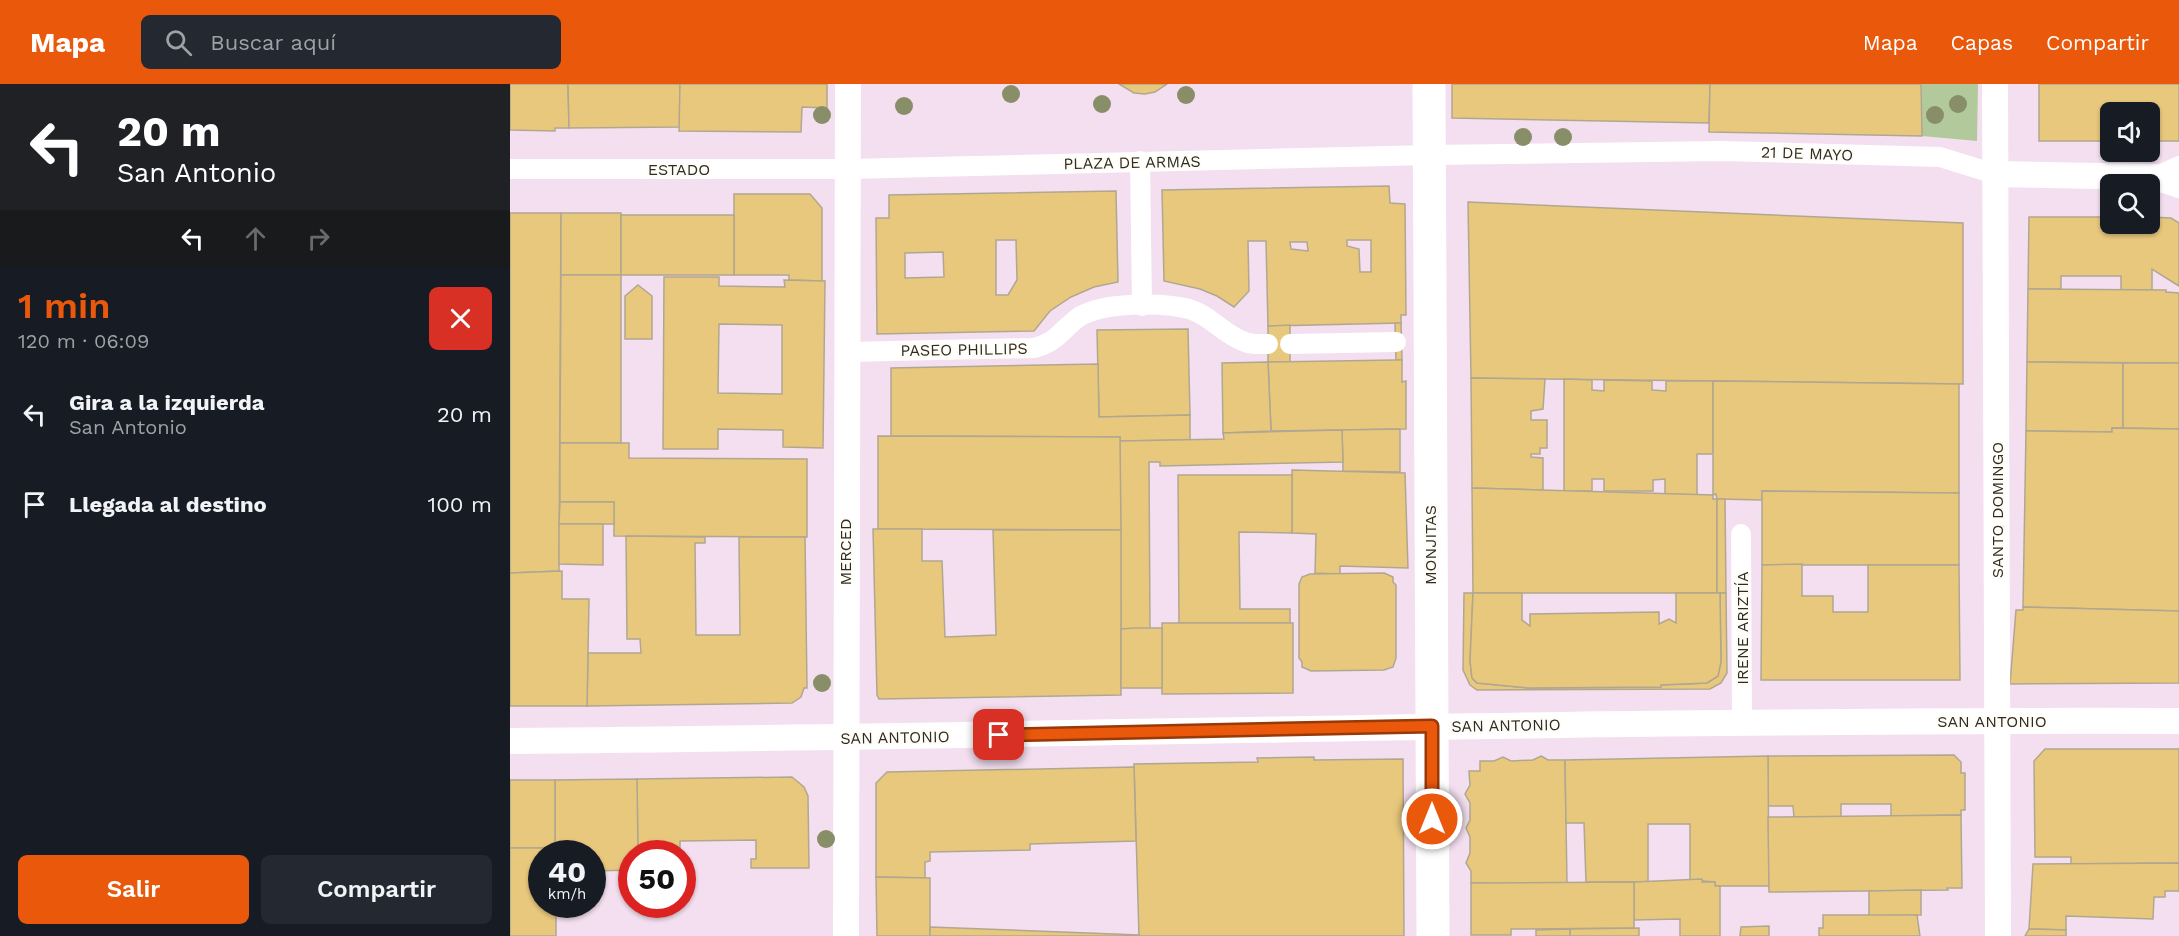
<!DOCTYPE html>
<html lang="es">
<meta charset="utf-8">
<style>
body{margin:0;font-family:"Work Sans",sans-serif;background:#242831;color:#f1f3f6;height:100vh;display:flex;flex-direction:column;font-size:22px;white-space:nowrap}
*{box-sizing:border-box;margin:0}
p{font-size:20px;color:#9ea1a6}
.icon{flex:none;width:33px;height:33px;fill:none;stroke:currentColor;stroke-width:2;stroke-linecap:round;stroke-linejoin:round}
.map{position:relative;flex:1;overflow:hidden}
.side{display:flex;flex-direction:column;background:#171b24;width:510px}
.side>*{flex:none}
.banner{background:#202124;color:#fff;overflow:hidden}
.fabs{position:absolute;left:1590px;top:18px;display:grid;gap:12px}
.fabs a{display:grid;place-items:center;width:60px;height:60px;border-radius:9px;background:#171b24;box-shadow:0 2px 4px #0004;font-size:30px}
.speed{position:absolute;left:18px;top:756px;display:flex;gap:12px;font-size:30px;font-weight:700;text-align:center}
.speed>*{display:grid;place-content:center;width:78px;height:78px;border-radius:50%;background:#171b24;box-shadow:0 2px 4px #0004;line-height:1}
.speed small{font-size:15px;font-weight:400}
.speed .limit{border:9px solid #d22;background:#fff;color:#111}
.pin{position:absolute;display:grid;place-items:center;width:51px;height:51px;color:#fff;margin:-26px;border-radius:12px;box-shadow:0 3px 9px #0006}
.me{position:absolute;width:66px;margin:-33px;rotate:0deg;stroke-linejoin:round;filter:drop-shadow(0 0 4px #0008)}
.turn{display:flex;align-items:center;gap:21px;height:126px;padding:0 18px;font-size:27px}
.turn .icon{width:78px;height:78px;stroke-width:2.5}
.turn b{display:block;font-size:42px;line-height:51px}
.lanes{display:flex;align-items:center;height:57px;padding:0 18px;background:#0003;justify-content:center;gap:30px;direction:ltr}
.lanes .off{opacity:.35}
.round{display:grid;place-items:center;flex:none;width:63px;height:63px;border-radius:9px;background:#242831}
.head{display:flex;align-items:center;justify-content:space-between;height:102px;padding:0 18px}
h1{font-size:36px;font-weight:600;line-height:45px;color:#ea580c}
.action{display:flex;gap:12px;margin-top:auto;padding:12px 18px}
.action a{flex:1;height:69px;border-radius:9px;background:#ea580c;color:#fff;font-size:24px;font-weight:600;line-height:69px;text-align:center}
.action a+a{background:#242831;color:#f1f3f6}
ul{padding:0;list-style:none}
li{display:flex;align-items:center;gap:18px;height:90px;padding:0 18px}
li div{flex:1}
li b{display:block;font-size:22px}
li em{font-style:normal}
header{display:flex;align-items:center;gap:36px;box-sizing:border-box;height:84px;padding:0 30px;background:#ea580c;color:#fff}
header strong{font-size:28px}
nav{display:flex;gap:33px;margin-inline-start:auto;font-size:21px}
.search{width:420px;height:54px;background:#242831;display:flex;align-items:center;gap:15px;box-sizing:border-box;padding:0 21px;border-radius:9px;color:#9ea1a6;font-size:22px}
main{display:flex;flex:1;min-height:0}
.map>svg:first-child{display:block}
</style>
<header>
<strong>Mapa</strong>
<div class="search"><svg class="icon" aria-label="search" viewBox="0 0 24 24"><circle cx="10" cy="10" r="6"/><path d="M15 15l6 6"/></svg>Buscar aquí</div>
<nav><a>Mapa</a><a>Capas</a><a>Compartir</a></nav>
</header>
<main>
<section class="side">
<div class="banner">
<div class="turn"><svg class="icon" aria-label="left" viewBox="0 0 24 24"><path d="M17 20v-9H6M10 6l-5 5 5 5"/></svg><div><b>20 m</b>San Antonio</div></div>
<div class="lanes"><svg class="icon" aria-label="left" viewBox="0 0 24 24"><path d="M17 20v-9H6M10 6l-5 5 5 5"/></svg><svg class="icon off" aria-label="ahead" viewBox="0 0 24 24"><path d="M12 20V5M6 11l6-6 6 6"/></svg><svg class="icon off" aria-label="right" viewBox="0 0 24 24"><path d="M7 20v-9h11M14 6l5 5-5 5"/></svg></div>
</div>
<div class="head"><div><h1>1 min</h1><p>120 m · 06:09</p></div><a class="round" style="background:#d93025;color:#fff"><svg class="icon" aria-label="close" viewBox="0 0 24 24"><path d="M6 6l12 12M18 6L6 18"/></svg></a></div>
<ul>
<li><svg class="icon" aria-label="left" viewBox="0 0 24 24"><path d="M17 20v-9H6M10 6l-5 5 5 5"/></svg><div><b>Gira a la izquierda</b><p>San Antonio</p></div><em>20 m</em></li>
<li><svg class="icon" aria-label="arrive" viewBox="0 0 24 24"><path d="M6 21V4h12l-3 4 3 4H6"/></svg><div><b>Llegada al destino</b></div><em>100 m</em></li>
</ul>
<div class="action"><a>Salir</a><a>Compartir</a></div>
</section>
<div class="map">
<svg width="1669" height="852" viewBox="0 0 1669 852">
<rect width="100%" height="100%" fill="#faefd7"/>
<!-- commercial -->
<path fill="#f3dfef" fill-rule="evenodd" d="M0,0h1669v852h-1669zM1600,28h40v40h-40zM1600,100h40v40h-40zM32,770h50v50h-50zM122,770h50v50h-50z"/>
<!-- green -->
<polygon fill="#b2c99b" points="1411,0 1468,0 1467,57 1412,52"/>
<!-- building -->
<g fill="#e8c87d" stroke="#b1a790" stroke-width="1.5" fill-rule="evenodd">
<polygon points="0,0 58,0 59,44 45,44 45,47 0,46"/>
<polygon points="58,0 170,0 170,43 59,44"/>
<polygon points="170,0 317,0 317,24 292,23 291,48 169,47"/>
<polygon points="609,0 657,0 645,8 635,10 624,9"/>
<polygon points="942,0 1200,0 1199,39 942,34"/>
<polygon points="1200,0 1411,0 1412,52 1199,48"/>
<polygon points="1529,0 1669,0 1669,57 1640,57 1640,28 1600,28 1600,57 1529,57"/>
<path d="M879,102l1,17 15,1 1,111h-5v8l-133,3 -2,-85h-18l1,50 -15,16 -17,-11 -17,-7 -36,-8 -2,-91zM837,156h24v32h-11l-1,-23 -12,-3zM780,158h17l1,9 -17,-2z"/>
<path d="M606,107l2,91 -24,5 -23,10 -21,14 -16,20 -157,3 -1,-116h13v-23zM486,156h20l1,40 -9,15h-12zM433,168l1,25 -39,1v-25z"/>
<polygon points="224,110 300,110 312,124 312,197 279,196 279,191 224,191"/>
<polygon points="958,118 1453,139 1453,300 961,294"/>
<polygon points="0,129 51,129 49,487 0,489"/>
<rect x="51" y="129" width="60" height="62"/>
<rect x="111" y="131" width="113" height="60"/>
<polygon points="1519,133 1600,133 1600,140 1640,140 1640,133 1661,134 1669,139 1669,202 1642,185 1642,206 1611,206 1611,192 1551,192 1551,205 1518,205"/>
<polygon points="51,191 111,191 111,359 50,359"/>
<path d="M154,193h55v9l66,1 -1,-7 41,1 -2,167 -40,-1v-17l-65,-1v20h-55zM209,240l63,1v69l-64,-1z"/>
<polygon points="128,201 142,212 142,255 115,255 115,212"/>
<polygon points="1518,205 1656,206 1656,208 1669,209 1669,279 1517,278"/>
<polygon points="885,239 891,239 892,276 886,276"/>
<polygon points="780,241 780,278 758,278 758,242"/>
<polygon points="678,245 680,331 589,333 587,246"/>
<polygon points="886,276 892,276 892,298 896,297 896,345 761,347 758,278"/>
<polygon points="758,278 761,347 713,349 712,279"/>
<polygon points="1517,278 1613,279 1613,344 1602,344 1602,348 1516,347"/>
<polygon points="1613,279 1669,279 1669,345 1613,344"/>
<polygon points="588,280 589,333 680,331 680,356 610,357 610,353 381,352 381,284"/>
<polygon points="961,294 1035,295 1033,325 1021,327 1021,336 1037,336 1037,364 1030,364 1030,370 1021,370 1021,373 1033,374 1033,406 962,404"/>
<polygon points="1054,295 1082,296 1082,306 1094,307 1094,296 1142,297 1142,306 1156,307 1156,297 1203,297 1203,370 1187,370 1187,411 1155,410 1155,395 1143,396 1143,407 1094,407 1094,395 1082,395 1082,407 1054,407"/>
<polygon points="1203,297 1449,300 1449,409 1252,407 1252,416 1207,415 1206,410 1203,411"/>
<polygon points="1602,344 1669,345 1669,527 1513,523 1516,347 1602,348"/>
<polygon points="890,345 890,388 833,387 832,346"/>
<polygon points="832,346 833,378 650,382 650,378 639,378 640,545 611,545 610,357 714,355 713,349"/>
<polygon points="368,352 610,353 611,446 368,445"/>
<polygon points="50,359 119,359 119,374 297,375 297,453 104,452 104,418 50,418"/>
<polygon points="782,386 895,389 898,484 830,482 830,490 805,489 806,450 782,449"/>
<polygon points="668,391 782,391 782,449 729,448 730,525 780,525 780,539 669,539"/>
<polygon points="962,404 1203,411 1203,415 1207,415 1207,509 963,509"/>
<polygon points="1252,407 1449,409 1449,481 1252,481"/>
<polygon points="1207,415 1215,415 1216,509 1207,509"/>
<polygon points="50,418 104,418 104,440 49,440"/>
<polygon points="49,440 93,440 93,481 49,480"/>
<polygon points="363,445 412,445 412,477 432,477 435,553 486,551 483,446 611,446 611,611 369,615 367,611"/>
<polygon points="116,452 195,453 195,459 185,459 186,551 230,551 229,453 295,453 297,604 294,604 291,613 282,619 77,622 78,569 131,569 130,555 117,555"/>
<polygon points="1292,480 1292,512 1323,512 1323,528 1358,528 1358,481 1449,481 1450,596 1251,596 1252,481"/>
<polygon points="52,487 52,515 79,515 77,622 0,622 0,489"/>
<polygon points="874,489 883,493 883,498 886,501 886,574 883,583 874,586 801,587 792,583 792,578 789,574 789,500 792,493 800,490"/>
<polygon points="954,509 963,509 960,577 962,594 967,599 1018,604 1151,603 1151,601 1197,599 1208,592 1211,578 1210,509 1216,509 1217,589 1211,599 1200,605 967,606 960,601 953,586"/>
<polygon points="963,509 1012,509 1012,536 1020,542 1020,530 1149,528 1149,540 1159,535 1166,539 1166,509 1210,509 1211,578 1208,592 1197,599 1151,601 1151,603 1018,604 967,599 962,594 960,577"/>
<polygon points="1513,523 1669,527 1669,599 1500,600 1506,526 1513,526"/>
<polygon points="652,539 783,539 783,609 652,610"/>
<polygon points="625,544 652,544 652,604 611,604 611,545"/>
<polygon points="1535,665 1669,665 1669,779 1561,780 1561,773 1525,773 1524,677"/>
<polygon points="1444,671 1451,678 1451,689 1455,689 1455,726 1451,726 1451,731 1381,732 1381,720 1331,720 1331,733 1284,733 1283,722 1258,722 1258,672"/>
<polygon points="1031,672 1038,676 1055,676 1057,799 961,799 961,787 956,779 960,769 960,753 956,744 960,736 960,719 955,710 960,701 959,687 970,687 970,677 984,677 993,673 1001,677 1023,676"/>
<polygon points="1258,672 1259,802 1205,802 1205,798 1180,796 1180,740 1138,740 1138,798 1076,798 1074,739 1056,739 1055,676"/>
<polygon points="804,673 804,676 893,675 894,852 629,852 624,680 748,678 747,674"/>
<polygon points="624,683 626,757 520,760 520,766 420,768 420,777 415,778 415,794 366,793 366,699 377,688"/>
<polygon points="282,693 294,703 298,712 299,784 241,784 241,775 246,775 246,756 170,757 170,770 128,770 127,695"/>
<polygon points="127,695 128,770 122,770 122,786 82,787 82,770 45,770 45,696"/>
<rect x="0" y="696" width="45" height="68"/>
<polygon points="1451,731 1452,804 1437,804 1438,806 1259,808 1258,733"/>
<polygon points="0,764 45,764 45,770 32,770 32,820 46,820 46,852 0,852"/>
<polygon points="1669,779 1669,807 1655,807 1655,813 1644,813 1643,835 1556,832 1556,846 1519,845 1523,780"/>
<polygon points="366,793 420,794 420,852 367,852"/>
<polygon points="1192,795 1192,798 1205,798 1205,802 1210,802 1210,852 1170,852 1170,835 1124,836 1124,798"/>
<polygon points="1124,798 1124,844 1001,845 1001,851 961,851 961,799"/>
<polygon points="1411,806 1411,831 1359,832 1359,807"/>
<polygon points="1313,831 1407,831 1410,852 1309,852 1309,844 1313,844"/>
<polygon points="1259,842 1259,852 1230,852 1231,843"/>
<polygon points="420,843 629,851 629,852 420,852"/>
<polygon points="1129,844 1129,852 1060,852 1060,845"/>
<polygon points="1060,845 1060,852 1026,852 1026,846"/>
<polygon points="1519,845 1556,846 1556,852 1515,852"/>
</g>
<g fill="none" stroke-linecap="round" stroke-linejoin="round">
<!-- pedestrian -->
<g stroke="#fff" stroke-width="20">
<polyline points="630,77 632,222"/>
<polyline points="0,85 338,85 920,71 1211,67 1430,73 1485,90"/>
<polyline points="1645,93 1669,82"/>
<polyline points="780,260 886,258"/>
<path d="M336,268l188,-4c24,-6 27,-18 45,-31 24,-15 83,-15 110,-8 21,6 35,26 56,33 7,3 16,2 23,2"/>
<polyline points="1231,450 1232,639"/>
</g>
<!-- minor -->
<g stroke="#fff" stroke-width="26">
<polyline points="1485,0 1488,852"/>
<polyline points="1485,90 1645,93 1669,101"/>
<path d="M0,657c556,-5 1113,-22 1669,-20"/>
<polyline points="336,852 338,0"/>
</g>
<!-- secondary -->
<polyline stroke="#fff" stroke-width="33" points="919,0 923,852"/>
</g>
<!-- trees -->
<g fill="#888e68">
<circle cx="501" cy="10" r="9"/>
<circle cx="676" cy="11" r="9"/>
<circle cx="592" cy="20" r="9"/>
<circle cx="1448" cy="20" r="9"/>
<circle cx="394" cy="22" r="9"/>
<circle cx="312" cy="31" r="9"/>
<circle cx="1425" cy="31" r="9"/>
<circle cx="1013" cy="53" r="9"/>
<circle cx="1053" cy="53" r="9"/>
<circle cx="312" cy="599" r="9"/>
<circle cx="316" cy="755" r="9"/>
</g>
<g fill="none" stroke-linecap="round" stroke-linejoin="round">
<!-- route casing -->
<g stroke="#983908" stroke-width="15">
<polyline id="route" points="489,651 922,642 922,735"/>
</g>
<!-- route -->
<use href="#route" stroke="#ea580c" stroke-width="10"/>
</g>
<g text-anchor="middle" stroke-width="5" stroke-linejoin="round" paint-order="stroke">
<!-- street labels -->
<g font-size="16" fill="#302c22" stroke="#fffdf8">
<text transform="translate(1297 69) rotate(2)" y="6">21 DE MAYO</text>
<text transform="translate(622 78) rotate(-1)" y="6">PLAZA DE ARMAS</text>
<text x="169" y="91">ESTADO</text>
<text transform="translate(454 265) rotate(-1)" y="6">PASEO PHILLIPS</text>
<text transform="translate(1487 426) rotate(-90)" y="6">SANTO DOMINGO</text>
<text transform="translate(920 461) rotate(-90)" y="6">MONJITAS</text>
<text transform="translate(335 468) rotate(-90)" y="6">MERCED</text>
<text transform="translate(1232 544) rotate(-90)" y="6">IRENE ARIZTÍA</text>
<text x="1482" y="643">SAN ANTONIO</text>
<text transform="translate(996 641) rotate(-1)" y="6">SAN ANTONIO</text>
<text transform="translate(385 653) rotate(-1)" y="6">SAN ANTONIO</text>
</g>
</g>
</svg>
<div class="fabs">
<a><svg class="icon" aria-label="sound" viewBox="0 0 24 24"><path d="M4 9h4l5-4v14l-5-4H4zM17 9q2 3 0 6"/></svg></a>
<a><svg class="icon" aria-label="search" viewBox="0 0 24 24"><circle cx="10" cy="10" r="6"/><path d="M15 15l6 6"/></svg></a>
</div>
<div class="speed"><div>40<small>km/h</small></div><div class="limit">50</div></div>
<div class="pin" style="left:489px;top:651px;background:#d93025"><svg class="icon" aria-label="arrive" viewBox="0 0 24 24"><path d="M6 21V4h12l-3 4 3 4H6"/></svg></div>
<svg class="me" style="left:922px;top:735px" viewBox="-20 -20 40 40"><circle r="17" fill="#ea580c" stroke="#fff" stroke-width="3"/><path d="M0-11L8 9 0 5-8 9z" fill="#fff"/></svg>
</div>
</main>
